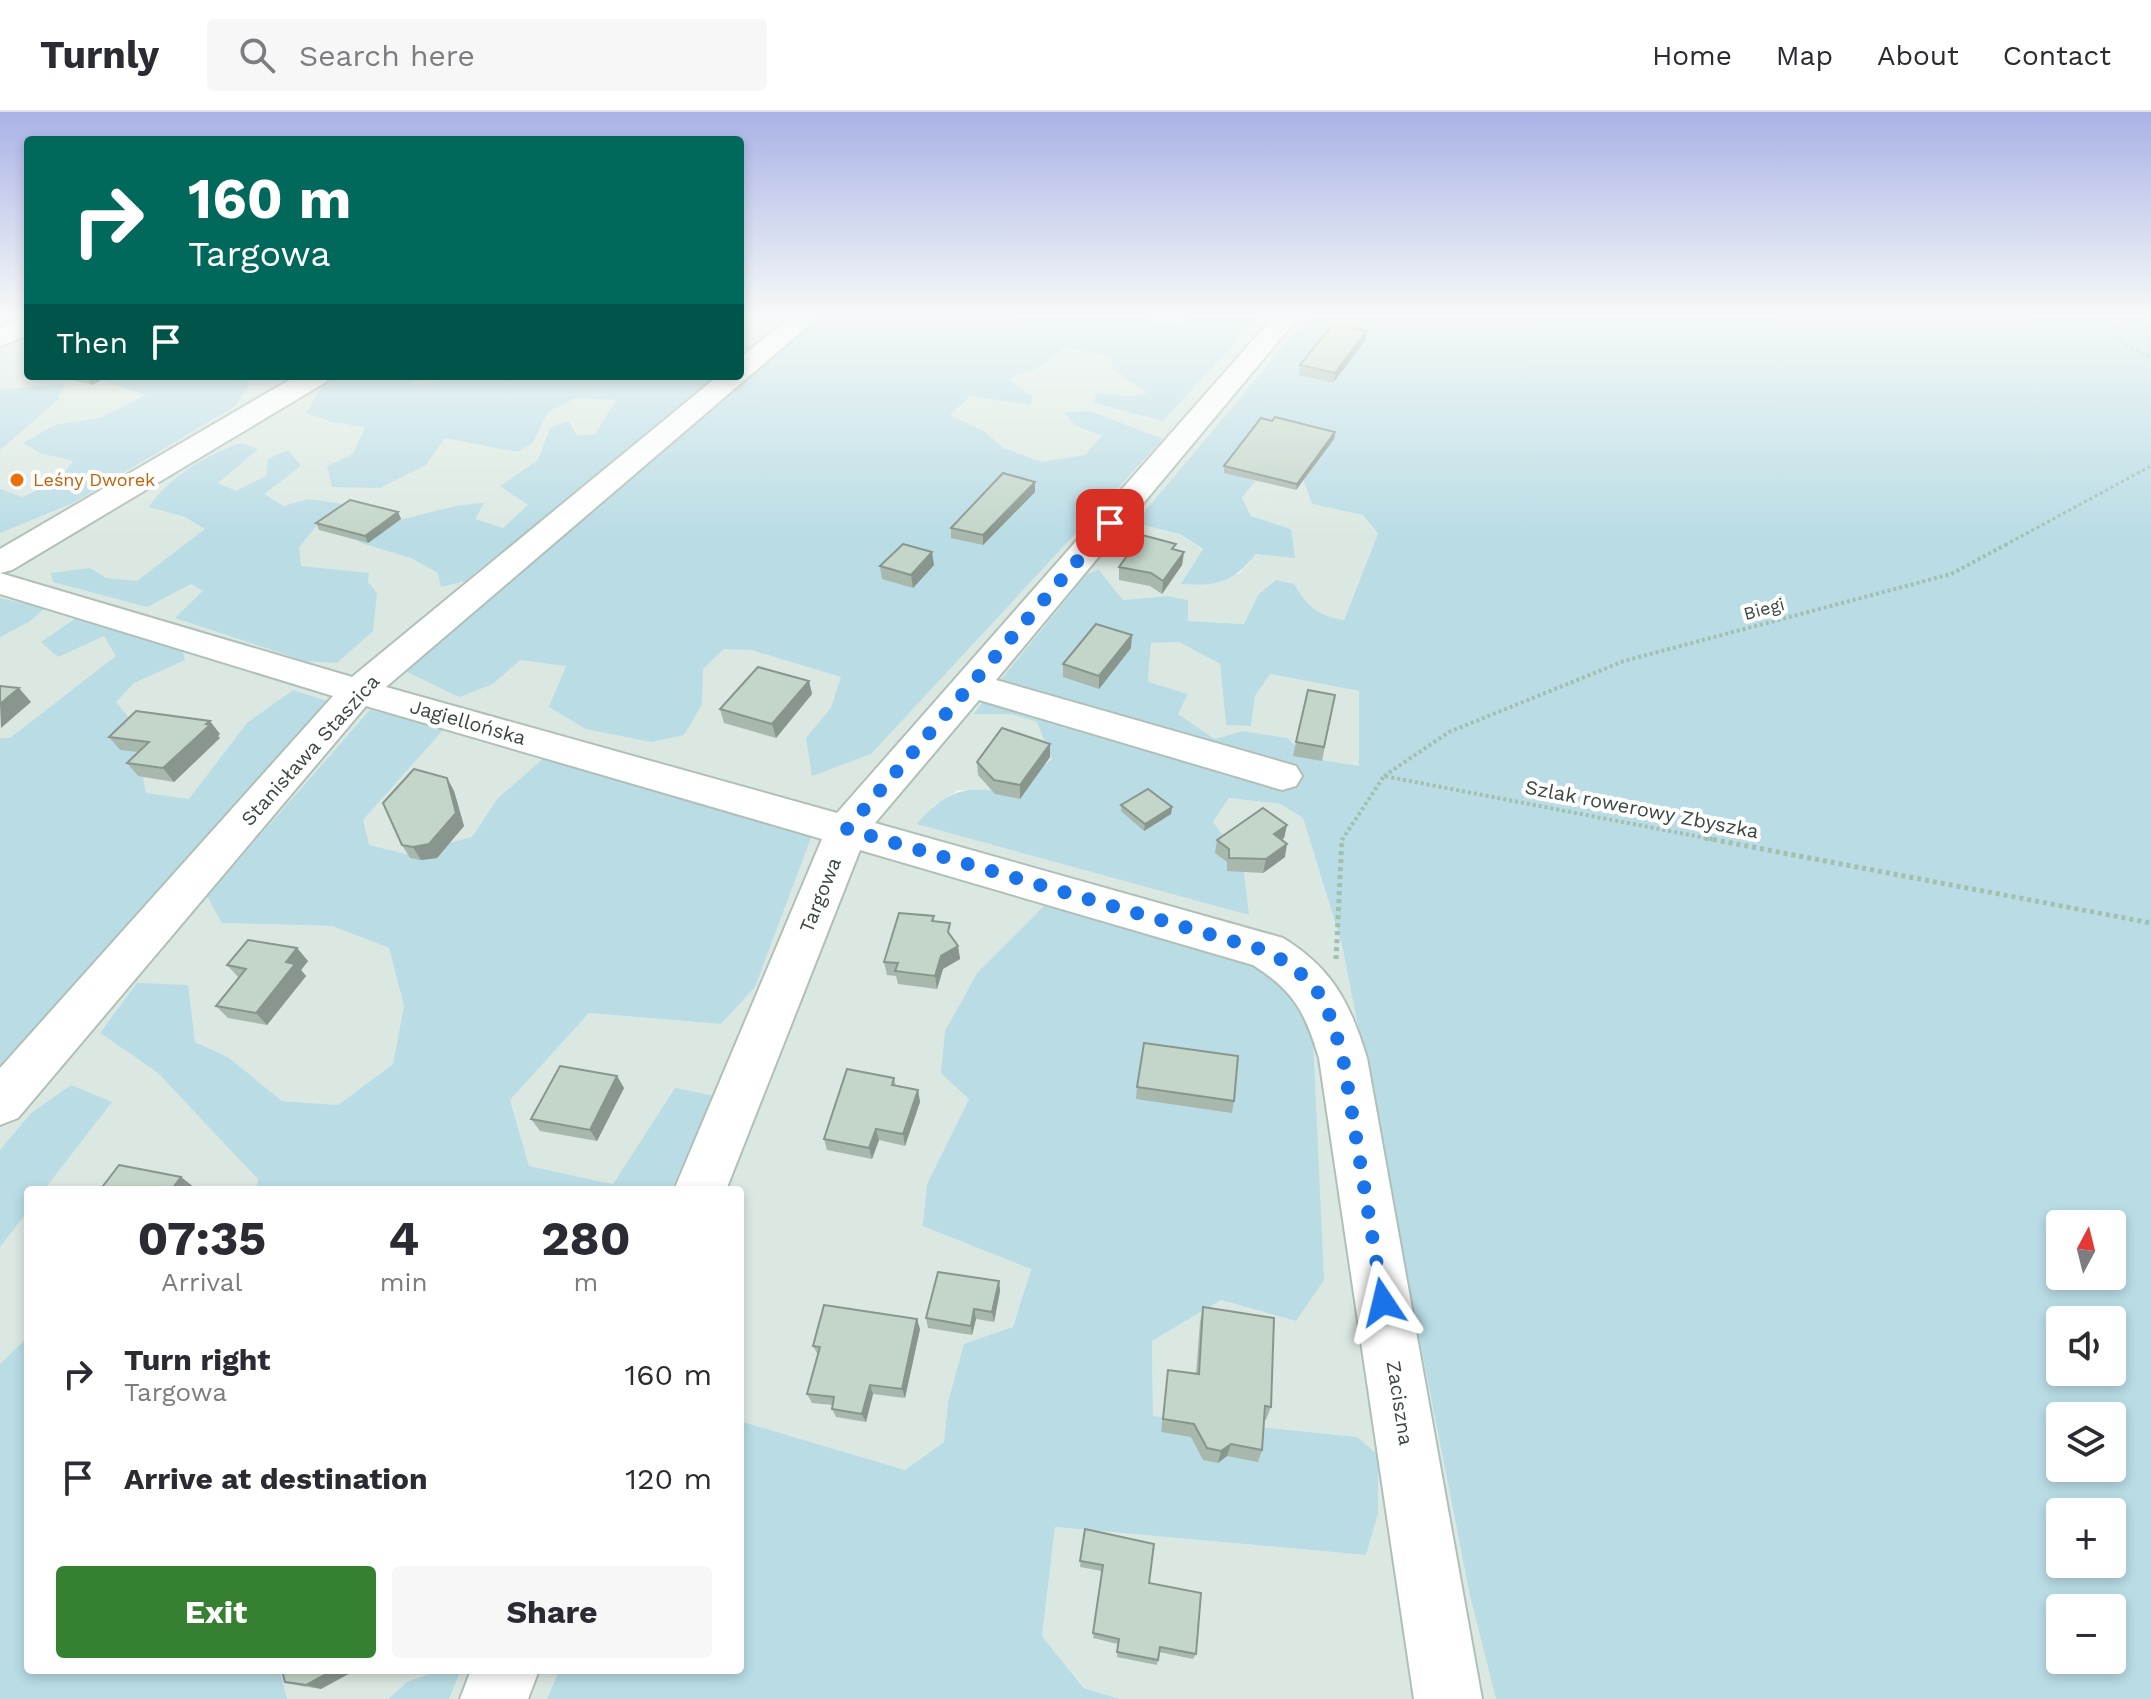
<!DOCTYPE html>
<meta charset="utf-8">
<style>
body{margin:0;font-family:"Work Sans",sans-serif;background:#f7f7f7;color:#2b2b33;height:100vh;display:flex;flex-direction:column;font-size:30px;white-space:nowrap}
*{box-sizing:border-box;margin:0}
p{font-size:26px;color:#7c7c81}
.icon{flex:none;width:44px;height:44px;fill:none;stroke:currentColor;stroke-width:2;stroke-linecap:round;stroke-linejoin:round}
.map{position:relative;flex:1;overflow:hidden}
.panel{position:absolute;left:24px;top:1074px;width:720px;height:488px;display:flex;flex-direction:column;background:#fff;border-radius:8px;box-shadow:0 4px 12px #0003}
.panel>*{flex:none}
.banner{position:absolute;left:24px;top:24px;width:720px;height:244px;border-radius:8px;box-shadow:0 4px 12px #0003;background:#00695c;color:#fff;overflow:hidden}
.needle{width:52px;rotate:7deg}
.controls{position:absolute;left:2046px;top:1098px;display:grid;gap:16px}
.controls a{display:grid;place-items:center;width:80px;height:80px;border-radius:8px;background:#fff;box-shadow:0 4px 12px #0003;font-size:40px}
.pin{position:absolute;display:grid;place-items:center;width:68px;height:68px;color:#fff;margin:-34px;border-radius:16px;box-shadow:0 4px 12px #0006}
.me{position:absolute;width:88px;margin:-44px;rotate:350deg;stroke-linejoin:round;filter:drop-shadow(0 0 6px #0008)}
.turn{display:flex;align-items:center;gap:28px;height:168px;padding:0 32px;font-size:36px}
.turn .icon{width:104px;height:104px;stroke-width:2.5}
.turn b{display:block;font-size:56px;line-height:68px}
.then{display:flex;align-items:center;height:76px;padding:0 32px;background:#0003;gap:16px;font-size:30px}
.eta{display:flex;justify-content:space-evenly;align-items:center;height:136px;text-align:center}
.eta b{font-size:48px;font-weight:700;line-height:56px}
.button{display:flex;gap:16px;margin-top:auto;padding:16px 32px}
.button a{flex:1;height:92px;border-radius:8px;background:#368032;color:#fff;font-size:32px;font-weight:700;line-height:92px;text-align:center}
.button a+a{background:#f7f7f7;color:#2b2b33}
ul{padding:0;list-style:none}
li{display:flex;align-items:center;gap:24px;height:104px;padding:0 32px}
li div{flex:1}
li b{display:block;font-size:30px}
li em{font-style:normal}
header{display:flex;align-items:center;gap:48px;box-sizing:border-box;height:112px;padding:0 40px;background:#fff;border-bottom:2px solid #e1e1e2}
header strong{font-size:38px}
nav{display:flex;gap:44px;margin-inline-start:auto;font-size:28px}
.search{width:560px;height:72px;background:#f7f7f7;display:flex;align-items:center;gap:20px;box-sizing:border-box;padding:0 28px;border-radius:8px;color:#7c7c81;font-size:30px}
.map>svg:first-child{display:block}
</style>
<header>
<strong>Turnly</strong>
<div class="search"><svg class="icon" aria-label="search" viewBox="0 0 24 24"><circle cx="10" cy="10" r="6"/><path d="M15 15l6 6"/></svg>Search here</div>
<nav><a>Home</a><a>Map</a><a>About</a><a>Contact</a></nav>
</header>
<div class="map">
<svg width="2151" height="1587" viewBox="0 0 2151 1587">
<rect width="100%" height="100%" fill="#ecf5f0"/>
<!-- residential -->
<g fill="#dbe8e1">
<polygon points="0,202 28,202 28,264 740,264 740,202 1311,202 1136,411 1180,422 1203,438 1188,461 1239,462 1256,442 1291,417 1251,404 1242,386 1260,363 1304,367 1312,392 1363,403 1378,423 1344,508 1324,505 1308,494 1294,472 1258,483 1244,512 1188,509 1166,484 1123,488 1099,458 973,601 1010,602 1037,610 1053,647 1012,680 958,678 932,695 1248,803 1243,751 1213,710 1229,686 1280,692 1303,706 1342,833 1470,1484 1496,1587 1120,1587 1085,1576 1042,1524 1055,1415 1366,1443 1378,1402 1357,1325 1153,1304 1152,1229 1221,1188 1296,1209 969,987 927,1072 1031,1156 1013,1215 948,1290 944,1330 905,1358 740,1309 740,1078 671,1078 714,984 675,977 613,1072 529,1054 510,988 589,901 722,912 497,687 472,725 406,742 368,733 363,708 445,616 222,811 332,814 389,836 404,894 394,951 338,993 282,989 228,945 195,930 100,921 158,961 259,1067 256,1078 44,1078 111,991 71,973 31,1001 0,1038"/>
<polygon points="1179,530 1220,552 1226,613 1251,614 1255,584 1269,562 1359,579 1359,654 1310,646 1242,619 1215,627 1178,602 1188,582 1148,571 1151,531"/>
<polygon points="28,1099 28,1225 0,1252 0,1135"/>
<polygon points="280,1558 440,1558 407,1570 388,1587 287,1587"/>
<polygon points="461,1558 559,1558 547,1587 449,1587"/>
</g>
<!-- green -->
<g fill="#b9dce5" fill-rule="evenodd">
<polygon points="823,202 1145,202 1159,212 1184,210 1188,202 1262,202 1163,309 1094,291 1096,281 1131,285 1147,281 1113,257 1111,243 1063,236 1039,256 1007,266 1032,284 1031,293 970,284 950,303 985,320 1003,336 1041,350 1085,343 1102,324 1075,313 1064,300 1090,299 1163,327 871,642 812,664 806,626 831,596 841,565 752,538 724,537 703,557 702,592 684,623 651,630 586,617 549,595 566,554 520,548 493,572 459,585 401,557"/>
<path d="M1311,202h840v1385h-655l-26,-103 -128,-651 -39,-127 -23,-14 -51,-6 -16,24 30,41 6,52 -332,-91c32,-37 48,-37 95,-32l40,-33 -15,-37 -27,-8h-37l114,-140 12,-4 24,30 43,-4 22,4v21l56,3 14,-29 18,-15 18,4c14,23 24,32 50,36l34,-86 -15,-19 -51,-11 -9,-25 -43,-4 -18,23 9,18 40,13 4,29 -39,-4c-24,29 -38,32 -75,30l22,-35 -23,-15 -45,-11zM1179,530l41,22 6,61 25,1 4,-30 15,-22 89,17v75l-49,-8 -23,-20 -45,-7 -27,8 -37,-25 10,-20 -40,-12 3,-39zM2060,1112h52v52h-52zM2060,1208h52v52h-52zM2060,1304h52v52h-52zM2060,1400h52v52h-52zM2060,1496h52v52h-52z"/>
<polygon points="88,264 244,264 250,272 235,294 73,391 0,421 0,377 23,385 60,367 73,349 40,341 23,331 54,313 100,306 146,283"/>
<path d="M333,264h68l15,8 35,-4 -2,-4h271l-255,205 -24,6 -3,-14 -27,-15 -53,-16 13,-19c38,0 72,-19 113,-20l-9,16 28,9 25,-23 -28,-19 38,-26 12,-32 19,-7 8,15 18,-2 21,-34 -40,-2 -28,14 -15,30 -15,10 -73,-14 -19,27 -46,23 -48,-1 -5,-21 26,-12 12,-27 -33,-5 -26,-9 21,-35z"/>
<polygon points="65,271 58,288 0,338 0,278"/>
<path d="M242,331l16,6 -40,34 18,8 30,-15 2,-17 20,-9 13,16 -37,28 20,12 24,-7 42,6 -32,19 -19,23 2,19 68,7 -1,9 9,11 -4,38 -36,32 -32,-2 -130,-43 28,-27 -12,-7 -44,23 -94,-25 -2,-9 39,-5 16,10 31,3 68,-52 -20,-12 -36,-10c18,-29 60,-54 93,-64z"/>
<polygon points="0,486 45,496 29,510 0,525"/>
<polygon points="76,506 182,537 185,548 134,571 116,590 132,610 146,681 189,687 247,611 293,578 327,589 0,971 0,626 10,626 116,544 104,524 58,545 41,530"/>
<polygon points="370,598 445,616 363,708 369,733 406,742 472,725 497,687 543,647 812,723 755,875 721,912 589,901 510,988 529,1054 613,1072 675,976 715,984 671,1078 256,1078 258,1067 158,961 100,921 137,871 188,873 195,930 228,945 282,989 338,993 393,952 404,894 389,836 332,814 222,811 207,784"/>
<polygon points="1047,791 1243,836 1312,905 1324,1168 1296,1209 1221,1188 1152,1229 1153,1304 1357,1325 1378,1343 1378,1402 1366,1443 1055,1415 1042,1524 1084,1576 1120,1587 547,1587 559,1558 740,1558 740,1309 905,1358 944,1330 948,1290 964,1232 1013,1215 1031,1157 923,1114 927,1072 969,987 941,961 945,919 978,860"/>
<polygon points="71,973 112,990 44,1078 28,1078 28,1099 0,1135 0,1038 31,1001"/>
<polygon points="28,1225 28,1558 280,1558 287,1587 0,1587 0,1252"/>
<polygon points="440,1558 461,1558 449,1587 388,1587 407,1570"/>
</g>
<g fill="none" stroke-linecap="round" stroke-linejoin="round">
<!-- minor casing -->
<g stroke="#afc0b6" stroke-width="4">
<g id="minor">
<path d="M794,202h28l-436,373 451,126 439,-499h25l-305,366 300,86 6,10 -6,10 -14,4 -303,-90 -104,123 408,115c50,31 67,65 84,120l115,641h-68l-95,-641c-14,-46 -25,-67 -66,-93l-393,-115 -134,340h-52l148,-351 -456,-133 -348,412 -18,7v-57l333,-372 -333,-102v-45l296,-173h34l-4,6 -314,188 -12,3 352,104 366,-301h22v-18z"/>
<polygon points="28,205 28,223 0,234 0,216"/>
<polygon points="471,1558 539,1558 528,1587 460,1587"/>
</g>
</g>
<!-- path-far2 -->
<g stroke="#a2c0ae" stroke-width="3" stroke-dasharray="3 3" stroke-linecap="butt">
<polyline points="2108,202 2119,229 2151,246"/>
<polyline points="2005,433 2151,354"/>
</g>
<!-- path-far1 -->
<g stroke="#a2c0ae" stroke-width="4" stroke-dasharray="3 3" stroke-linecap="butt">
<polyline points="1384,664 1449,620 1624,549 1951,462 2009,431"/>
<polyline points="1342,728 1384,664 1716,728"/>
</g>
<!-- path -->
<g stroke="#a2c0ae" stroke-width="5" stroke-dasharray="4 4" stroke-linecap="butt">
<polyline points="1705,726 2151,811"/>
<polyline points="1336,847 1342,726"/>
</g>
<!-- minor -->
<use href="#minor" fill="#fff" fill-rule="evenodd"/>
</g>
<!-- wall -->
<g fill="#a8b8ad">
<polygon points="1365,229 1333,271 1299,263 1300,253"/>
<polygon points="58,264 109,264 92,273"/>
<polygon points="1272,309 1335,320 1334,327 1296,378 1224,361 1224,354"/>
<polygon points="1035,370 1035,380 983,433 951,426 951,416"/>
<polygon points="398,400 401,407 368,431 319,418 316,411"/>
<polygon points="1176,438 1184,440 1182,453 1162,482 1150,474 1119,468 1119,455"/>
<polygon points="934,453 913,476 882,467 880,454"/>
<polygon points="1131,536 1099,577 1063,565 1063,552"/>
<polygon points="809,569 812,582 776,626 724,611 720,597"/>
<polygon points="1335,583 1322,649 1293,644 1296,630"/>
<polygon points="220,622 218,624 220,626 174,670 138,664 127,651 138,640 120,638 109,625"/>
<polygon points="1050,645 1020,687 995,682 978,663 977,650"/>
<polygon points="447,666 454,679 464,714 437,746 421,748 410,746 402,733"/>
<polygon points="1121,693 1172,695 1171,702 1144,719 1121,699"/>
<polygon points="1287,713 1284,726 1282,728 1285,745 1263,761 1227,759 1227,750 1215,741 1217,728"/>
<polygon points="934,804 934,809 951,825 958,834 960,847 943,857 937,877 898,872 896,864 887,863 884,850"/>
<polygon points="297,836 308,849 301,858 306,864 267,913 228,906 216,894 239,866 227,853"/>
<polygon points="617,964 624,976 597,1029 540,1019 531,1007"/>
<polygon points="894,966 896,974 918,978 920,990 905,1034 879,1028 872,1047 827,1038 824,1027"/>
<polygon points="1137,975 1234,989 1232,1001 1136,987"/>
<polygon points="999,1169 1000,1179 994,1210 976,1207 972,1223 928,1216 926,1206"/>
<polygon points="1203,1195 1271,1295 1266,1308 1264,1307 1262,1338 1258,1350 1227,1344 1218,1351 1203,1348 1191,1325 1161,1320 1168,1258 1196,1262 1200,1210"/>
<polygon points="920,1217 905,1286 873,1282 866,1310 836,1305 832,1297 832,1293 812,1291 807,1282 818,1243 813,1234"/>
<polygon points="1085,1417 1149,1471 1196,1542 1193,1547 1159,1540 1157,1553 1117,1545 1118,1532 1093,1526 1102,1459 1080,1455"/>
<polygon points="282,1558 321,1577 301,1574 285,1570"/>
</g>
<!-- shaded-wall -->
<g fill="#88968d">
<polygon points="1367,219 1365,229 1333,271 1335,261"/>
<polygon points="86,264 109,264 92,273"/>
<polygon points="1335,320 1334,327 1296,378 1297,372"/>
<polygon points="1035,370 1035,380 983,433 983,423"/>
<polygon points="398,400 401,407 368,431 365,424"/>
<polygon points="932,440 934,453 913,476 911,463"/>
<polygon points="1184,440 1182,453 1162,482 1163,469"/>
<polygon points="1132,523 1131,536 1099,577 1099,564"/>
<polygon points="809,569 812,582 776,626 772,612"/>
<polygon points="19,576 31,590 1,616 0,592"/>
<polygon points="210,609 220,622 218,624 220,626 174,670 163,656"/>
<polygon points="1050,632 1050,645 1020,687 1020,673"/>
<polygon points="447,666 454,679 464,714 437,746 421,748 413,735"/>
<polygon points="1172,695 1171,702 1144,719 1145,712"/>
<polygon points="1287,713 1284,726 1271,735 1274,722"/>
<polygon points="1287,732 1285,745 1263,761 1266,747"/>
<polygon points="958,834 960,847 943,857 937,877 935,864 941,844"/>
<polygon points="297,836 308,849 301,858 306,864 267,913 256,901 286,850"/>
<polygon points="617,964 624,976 597,1029 590,1018"/>
<polygon points="918,978 920,990 905,1034 903,1022"/>
<polygon points="876,1017 879,1028 872,1047 869,1036"/>
<polygon points="181,1065 195,1076 193,1078 171,1078"/>
<polygon points="999,1169 1000,1179 994,1210 992,1200"/>
<polygon points="974,1197 976,1207 972,1223 971,1214"/>
<polygon points="917,1207 920,1217 905,1286 902,1277"/>
<polygon points="870,1273 873,1282 866,1310 862,1302"/>
<polygon points="1231,1332 1227,1344 1218,1351 1221,1339"/>
<polygon points="333,1558 356,1558 321,1577 306,1573"/>
</g>
<!-- building -->
<g fill="#c3d6c9" stroke="#88968d" stroke-width="2">
<polygon points="1333,212 1367,219 1335,261 1300,253"/>
<polygon points="1275,305 1335,320 1297,372 1224,354 1261,306 1272,309"/>
<polygon points="1003,361 1035,370 983,423 951,416"/>
<polygon points="350,388 398,400 365,424 316,411"/>
<polygon points="1142,423 1176,432 1172,437 1184,440 1163,469 1151,461 1119,455"/>
<polygon points="903,432 932,440 911,463 880,454"/>
<polygon points="1096,512 1132,523 1099,564 1063,552"/>
<polygon points="758,555 809,569 772,612 720,597"/>
<polygon points="0,574 19,576 0,592"/>
<polygon points="1308,578 1335,583 1324,635 1296,630"/>
<polygon points="136,599 210,609 206,612 210,613 163,656 127,651 149,630 109,625"/>
<polygon points="1002,616 1050,632 1020,673 994,668 977,650"/>
<polygon points="414,657 447,666 456,701 429,732 413,735 402,733 383,691"/>
<polygon points="1148,677 1172,695 1145,712 1121,693"/>
<polygon points="1263,696 1287,713 1274,722 1287,732 1266,747 1229,746 1229,737 1217,728"/>
<polygon points="899,801 934,804 932,809 950,811 948,820 958,834 941,844 935,864 895,859 898,851 884,850"/>
<polygon points="248,828 297,836 286,850 295,852 256,901 216,894 246,857 227,853"/>
<polygon points="1144,931 1238,944 1234,989 1137,975"/>
<polygon points="560,954 617,964 590,1018 531,1007"/>
<polygon points="847,957 894,966 892,973 918,978 903,1022 876,1017 869,1036 824,1027"/>
<polygon points="119,1053 181,1065 171,1078 100,1078"/>
<polygon points="938,1160 999,1169 992,1200 974,1197 971,1214 926,1206"/>
<polygon points="824,1193 917,1207 902,1277 870,1273 862,1302 832,1297 834,1285 807,1282 820,1235 813,1234"/>
<polygon points="1203,1195 1274,1206 1271,1295 1265,1294 1262,1338 1231,1332 1221,1339 1207,1336 1194,1312 1163,1307 1168,1258 1199,1262"/>
<polygon points="1085,1417 1154,1432 1149,1471 1201,1481 1196,1542 1160,1535 1158,1548 1117,1540 1119,1527 1093,1521 1103,1453 1080,1449"/>
<polygon points="282,1558 333,1558 306,1573 285,1570"/>
</g>
<!-- sky -->
<linearGradient id="sky" x2="0" y2="1"><stop stop-color="#a9b2e6"/><stop offset="0.48" stop-color="#f6faf8"/><stop offset="1" stop-color="#f6faf8" stop-opacity="0"/></linearGradient>
<rect width="2151" height="424" fill="url(#sky)"/>
<g fill="none" stroke-linecap="round" stroke-linejoin="round">
<!-- route -->
<polyline stroke="#1a73e8" stroke-width="14" stroke-dasharray="0 25.2" points="1110,411 847,717 1267,839 1292,854 1310,870 1323,887 1333,912 1343,946 1383,1190"/>
</g>
<!-- markers -->
<circle fill="#e8710a" stroke="#fff" stroke-width="3" cx="17" cy="368" r="8"/>
<g text-anchor="middle" stroke-width="8" stroke-linejoin="round" paint-order="stroke">
<!-- far-food labels -->
<g font-size="18" fill="#c56008" stroke="#fff" text-anchor="start">
<text x="33" y="374">Leśny Dworek</text>
</g>
<!-- far-street labels -->
<g font-size="18" fill="#3a493f" stroke="#fff">
<text transform="translate(1764 497) rotate(-15)" y="6">Biegi</text>
</g>
<!-- street labels -->
<g font-size="20" fill="#3a493f" stroke="#fff">
<text transform="translate(468 610) rotate(16)" y="7">Jagiellońska</text>
<text transform="translate(310 638) rotate(-48)" y="7">Stanisława Staszica</text>
<text transform="translate(1642 697) rotate(11)" y="7">Szlak rowerowy Zbyszka</text>
<text transform="translate(820 783) rotate(-68)" y="7">Targowa</text>
<text transform="translate(1400 1291) rotate(81)" y="7">Zaciszna</text>
</g>
</g>
</svg>
<div class="controls">
<a><svg class="needle" viewBox="-14 -14 28 28"><path d="M0-13l5 13h-10z" fill="#e53935"/><path d="M0 13l5-13h-10z" fill="#7c7c81"/></svg></a>
<a><svg class="icon" aria-label="sound" viewBox="0 0 24 24"><path d="M4 9h4l5-4v14l-5-4H4zM17 9q2 3 0 6"/></svg></a>
<a><svg class="icon" aria-label="layers" viewBox="0 0 24 24"><path d="M12 4l9 5-9 5-9-5zM3 14l9 5 9-5"/></svg></a>
<a>+</a>
<a>−</a>
</div>
<div class="pin" style="left:1110px;top:411px;background:#d93025"><svg class="icon" aria-label="arrive" viewBox="0 0 24 24"><path d="M6 21V4h12l-3 4 3 4H6"/></svg></div>
<svg class="me" style="left:1383px;top:1190px" viewBox="-20 -20 40 40"><path d="M0-17L14 15 0 8-14 15z" fill="#1a73e8" stroke="#fff" stroke-width="4"/></svg>
<div class="banner">
<div class="turn"><svg class="icon" aria-label="right" viewBox="0 0 24 24"><path d="M7 20v-9h11M14 6l5 5-5 5"/></svg><div><b>160 m</b>Targowa</div></div>
<div class="then">Then<svg class="icon" aria-label="arrive" viewBox="0 0 24 24"><path d="M6 21V4h12l-3 4 3 4H6"/></svg></div>
</div>
<section class="panel">
<div class="eta">
<div><b>07:35</b><p>Arrival</p></div>
<div><b>4</b><p>min</p></div>
<div><b>280</b><p>m</p></div>
</div>
<ul>
<li><svg class="icon" aria-label="right" viewBox="0 0 24 24"><path d="M7 20v-9h11M14 6l5 5-5 5"/></svg><div><b>Turn right</b><p>Targowa</p></div><em>160 m</em></li>
<li><svg class="icon" aria-label="arrive" viewBox="0 0 24 24"><path d="M6 21V4h12l-3 4 3 4H6"/></svg><div><b>Arrive at destination</b></div><em>120 m</em></li>
</ul>
<div class="button"><a>Exit</a><a>Share</a></div>
</section>
</div>
